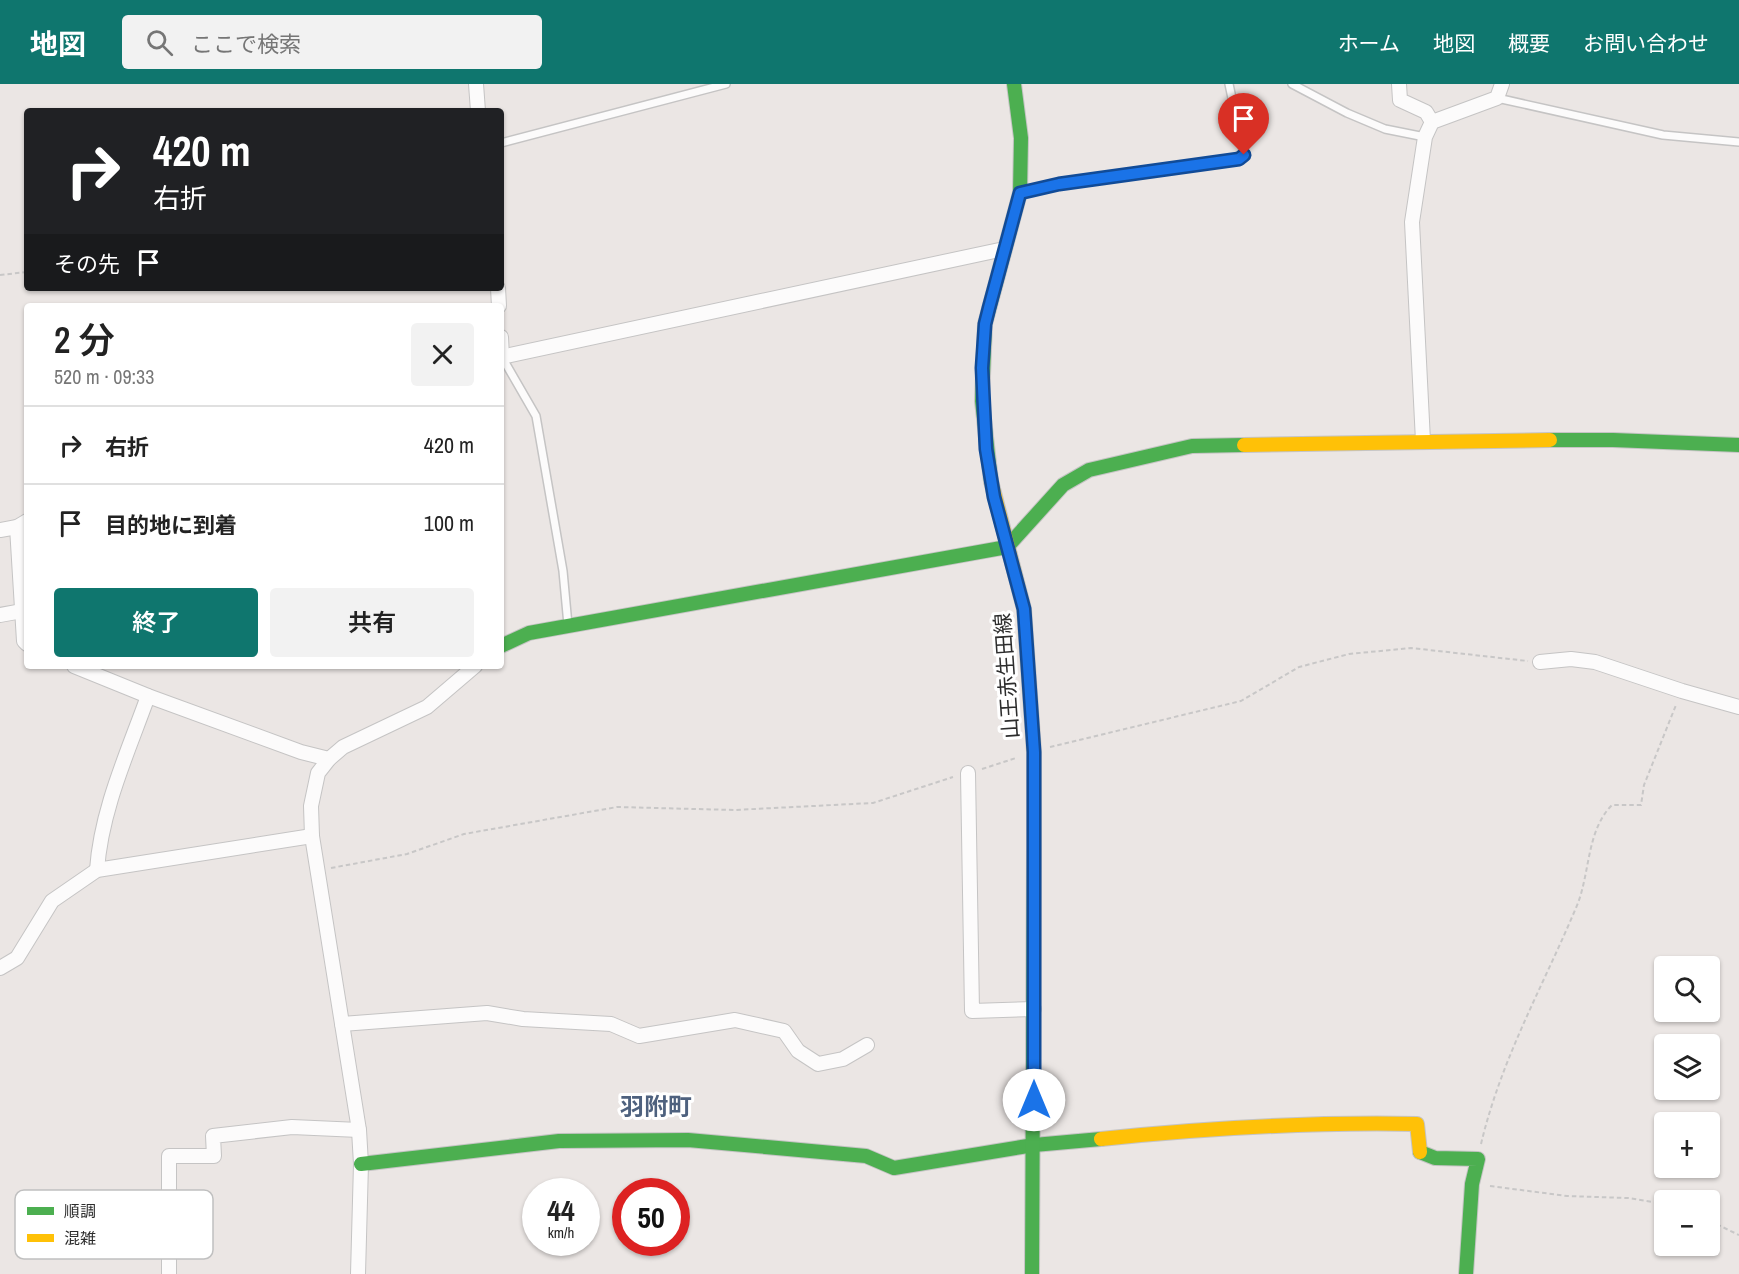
<!DOCTYPE html>
<html lang="ja">
<meta charset="utf-8">
<style>
body{margin:0;font-family:"Archivo Narrow","Noto Sans JP",sans-serif;background:#f2f2f2;color:#222;height:100vh;display:flex;flex-direction:column;font-size:22px;white-space:nowrap}
*{box-sizing:border-box;margin:0}
p{font-size:20px;color:#767676}
.icon{flex:none;width:33px;height:33px;fill:none;stroke:currentColor;stroke-width:2;stroke-linecap:round;stroke-linejoin:round}
.map{position:relative;flex:1;overflow:hidden}
.drawer{position:absolute;left:24px;top:219px;width:480px;height:366px;display:flex;flex-direction:column;background:#fff;border-radius:6px;box-shadow:0 2px 4px #0004}
.drawer>*{flex:none}
.guide{position:absolute;left:24px;top:24px;width:480px;height:183px;border-radius:6px;box-shadow:0 2px 4px #0004;background:#202124;color:#fff;overflow:hidden}
.buttons{position:absolute;left:1654px;top:872px;display:grid;gap:12px}
.buttons a{display:grid;place-items:center;width:66px;height:66px;border-radius:6px;background:#fff;box-shadow:0 2px 4px #0004;font-size:30px}
.speed{position:absolute;left:522px;top:1094px;display:flex;gap:12px;font-size:30px;font-weight:700;text-align:center}
.speed>*{display:grid;place-content:center;width:78px;height:78px;border-radius:50%;background:#fff;box-shadow:0 2px 4px #0004;line-height:1}
.speed small{font-size:15px;font-weight:400}
.speed .limit{border:9px solid #d22;background:#fff;color:#111}
.pin{position:absolute;display:grid;place-items:center;width:51px;height:51px;color:#fff;margin:-62px -26px;border-radius:50% 50% 50% 0;rotate:-45deg;box-shadow:0 0 6px #0007}
.pin .icon{rotate:45deg}
.me{position:absolute;width:66px;margin:-33px;rotate:0deg;stroke-linejoin:round;filter:drop-shadow(0 0 4px #0008)}
.turn{display:flex;align-items:center;gap:21px;height:126px;padding:0 30px;font-size:27px}
.turn .icon{width:78px;height:78px;stroke-width:2.5}
.turn b{display:block;font-size:42px;line-height:51px}
.then{display:flex;align-items:center;height:57px;padding:0 30px;background:#0003;gap:12px;font-size:22px}
.round{display:grid;place-items:center;flex:none;width:63px;height:63px;border-radius:6px;background:#f2f2f2}
.headline{display:flex;align-items:center;justify-content:space-between;height:102px;padding:0 30px}
h1{font-size:36px;font-weight:600;line-height:45px}
.action{display:flex;gap:12px;margin-top:auto;padding:12px 30px}
.action a{flex:1;height:69px;border-radius:6px;background:#0f766e;color:#fff;font-size:24px;font-weight:600;line-height:69px;text-align:center}
.action a+a{background:#f2f2f2;color:#222}
ul{padding:0;list-style:none}
li{display:flex;align-items:center;gap:18px;height:78px;padding:0 30px;border-top:2px solid #e0e0e0}
li div{flex:1}
li b{display:block;font-size:22px}
li em{font-style:normal}
header{display:flex;align-items:center;gap:36px;box-sizing:border-box;height:84px;padding:0 30px;background:#0f766e;color:#fff}
header strong{font-size:28px}
nav{display:flex;gap:33px;margin-inline-start:auto;font-size:21px}
.search{width:420px;height:54px;background:#f2f2f2;display:flex;align-items:center;gap:15px;box-sizing:border-box;padding:0 21px;border-radius:6px;color:#767676;font-size:22px}
.map>svg:first-child{display:block}
</style>
<header>
<strong>地図</strong>
<div class="search"><svg class="icon" aria-label="search" viewBox="0 0 24 24"><circle cx="10" cy="10" r="6"/><path d="M15 15l6 6"/></svg>ここで検索</div>
<nav><a>ホーム</a><a>地図</a><a>概要</a><a>お問い合わせ</a></nav>
</header>
<div class="map">
<svg width="1739" height="1190" viewBox="0 0 1739 1190">
<rect width="100%" height="100%" fill="#ebe6e4"/>
<g fill="none" stroke-linecap="round" stroke-linejoin="round">
<!-- lane casing -->
<g stroke="#c5c4c4" stroke-width="10">
<g id="lane">
<polyline points="1292,0 1347,29 1385,45 1425,53"/>
<polyline points="1497,14 1663,51 1739,58"/>
<polyline points="501,59 726,0"/>
<polyline points="1022,108 1059,101 1240,75 1244,71 1229,0"/>
<polyline points="502,273 536,332 563,487 568,541"/>
</g>
</g>
<!-- street casing -->
<g stroke="#c5c4c4" stroke-width="16">
<g id="street">
<polyline points="476,0 478,27"/>
<polyline points="1399,0 1400,16 1426,28 1432,38"/>
<polyline points="498,204 499,222"/>
<polyline points="501,253 502,273"/>
<polyline points="501,273 1004,165"/>
<polyline points="1423,357 1412,138 1425,53 1432,38 1497,14 1502,0"/>
<polyline points="17,443 24,557 27,560"/>
<polyline points="0,446 17,443 27,437"/>
<polyline points="0,531 22,527"/>
<polyline points="1540,578 1571,575 1595,578 1682,607 1739,623"/>
<polyline points="74,582 148,612 301,668 329,675"/>
<polyline points="968,689 972,927 1034,925"/>
<path d="M97,786c4,-60 31,-118 51,-174"/>
<polyline points="0,884 17,874 52,817 97,786 312,752"/>
<polyline points="342,940 487,929 523,935 611,940 639,952 735,936 784,947 798,967 818,980 843,975 867,961"/>
<polyline points="169,1190 169,1072 214,1072 213,1052 292,1043 359,1046"/>
<polyline points="358,1190 361,1080 359,1046 312,752 311,722 318,689 329,675 343,663 427,623 475,582"/>
</g>
</g>
<!-- fast casing -->
<g stroke="#c5c4c4" stroke-width="16">
<g id="fast">
<polyline points="1550,356 1613,356 1739,361"/>
<polyline points="991,397 982,317 985,240 1020,109 1021,54 1014,0"/>
<polyline points="501,562 529,549 1007,463 1063,401 1089,386 1192,362 1244,361"/>
<polyline points="1420,1068 1435,1074 1478,1075 1472,1100 1466,1190"/>
<polyline points="361,1080 559,1057 688,1056 866,1072 894,1084 1034,1061 1101,1055"/>
<polyline points="1032,1190 1034,764"/>
</g>
</g>
<!-- slow casing -->
<g stroke="#c5c4c4" stroke-width="16">
<g id="slow">
<polyline points="1244,361 1550,356"/>
<polyline points="991,397 1024,525 1034,668 1034,764"/>
<path d="M1101,1055c105,-11 211,-17 316,-15l3,28"/>
</g>
</g>
<!-- path -->
<g stroke="#c8c7c7" stroke-width="2" stroke-dasharray="4.5 3" stroke-linecap="butt">
<polyline points="0,191 27,188"/>
<polyline points="1050,663 1241,617 1299,583 1349,570 1411,564 1528,577"/>
<polyline points="982,685 1016,674"/>
<polyline points="331,784 407,770 464,750 617,723 734,726 873,719 953,693"/>
<path d="M1481,1060c21,-88 63,-159 97,-241 12,-32 9,-73 34,-98h29l3,-20 32,-80"/>
<polyline points="1490,1102 1567,1112 1628,1114 1665,1120"/>
<polyline points="1710,1137 1739,1151"/>
</g>
<!-- lane -->
<use href="#lane" stroke="#fcfbfb" stroke-width="7"/>
<!-- street -->
<use href="#street" stroke="#fcfbfb" stroke-width="14"/>
<!-- fast -->
<use href="#fast" stroke="#4caf50" stroke-width="14"/>
<!-- slow -->
<use href="#slow" stroke="#ffc107" stroke-width="14"/>
</g>
<g fill="none" stroke-linecap="round" stroke-linejoin="round">
<!-- route casing -->
<g stroke="#114b97" stroke-width="15">
<polyline id="route" points="1034,1016 1034,668 1024,525 994,413 986,365 982,284 985,240 989,224 1020,109 1059,100 1239,75 1244,71"/>
</g>
<!-- route -->
<use href="#route" stroke="#1a73e8" stroke-width="10"/>
</g>
<g text-anchor="middle" stroke-width="6" stroke-linejoin="round" paint-order="stroke">
<!-- street labels -->
<g font-size="21" fill="#2d2d2d" stroke="#fff">
<text transform="translate(1007 592) rotate(-94)" y="7">山王赤生田線</text>
</g>
<!-- quarter labels -->
<g font-size="24" font-weight="bold" fill="#4e617e" stroke="#fff">
<text x="656" y="1031">羽附町</text>
</g>
</g>
<!-- legend -->
<rect x="15" y="1106" width="198" height="69" rx="9" fill="#fff" stroke="#c0c0c0" stroke-width="1.5"/>
<rect x="27" y="1123" width="27" height="8" fill="#4caf50"/>
<rect x="27" y="1150" width="27" height="8" fill="#ffc107"/>
<g font-size="16" fill="#2d2d2d">
<text x="64" y="1133">順調</text>
<text x="64" y="1160">混雑</text>
</g>
</svg>
<div class="buttons">
<a><svg class="icon" aria-label="search" viewBox="0 0 24 24"><circle cx="10" cy="10" r="6"/><path d="M15 15l6 6"/></svg></a>
<a><svg class="icon" aria-label="layers" viewBox="0 0 24 24"><path d="M12 4l9 5-9 5-9-5zM3 14l9 5 9-5"/></svg></a>
<a>+</a>
<a>−</a>
</div>
<div class="speed"><div>44<small>km/h</small></div><div class="limit">50</div></div>
<div class="pin" style="left:1244px;top:71px;background:#d93025"><svg class="icon" aria-label="arrive" viewBox="0 0 24 24"><path d="M6 21V4h12l-3 4 3 4H6"/></svg></div>
<svg class="me" style="left:1034px;top:1016px" viewBox="-20 -20 40 40"><circle r="19" fill="#fff"/><path d="M0-13L10 11 0 6-10 11z" fill="#1a73e8"/></svg>
<div class="guide">
<div class="turn"><svg class="icon" aria-label="right" viewBox="0 0 24 24"><path d="M7 20v-9h11M14 6l5 5-5 5"/></svg><div><b>420 m</b>右折</div></div>
<div class="then">その先<svg class="icon" aria-label="arrive" viewBox="0 0 24 24"><path d="M6 21V4h12l-3 4 3 4H6"/></svg></div>
</div>
<section class="drawer">
<div class="headline"><div><h1>2 分</h1><p>520 m · 09:33</p></div><a class="round"><svg class="icon" aria-label="close" viewBox="0 0 24 24"><path d="M6 6l12 12M18 6L6 18"/></svg></a></div>
<ul>
<li><svg class="icon" aria-label="right" viewBox="0 0 24 24"><path d="M7 20v-9h11M14 6l5 5-5 5"/></svg><div><b>右折</b></div><em>420 m</em></li>
<li><svg class="icon" aria-label="arrive" viewBox="0 0 24 24"><path d="M6 21V4h12l-3 4 3 4H6"/></svg><div><b>目的地に到着</b></div><em>100 m</em></li>
</ul>
<div class="action"><a>終了</a><a>共有</a></div>
</section>
</div>
